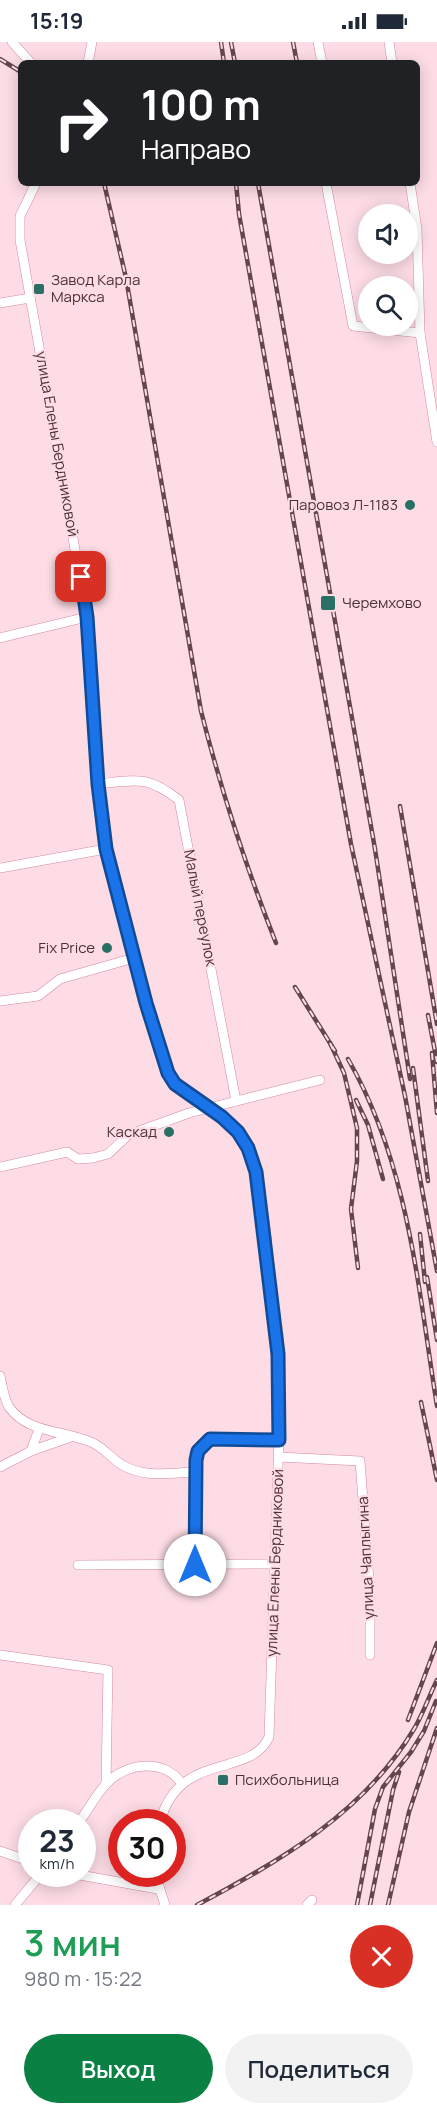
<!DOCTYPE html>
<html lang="ru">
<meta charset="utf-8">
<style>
body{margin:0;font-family:Manrope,sans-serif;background:#f2f2f3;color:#1f2937;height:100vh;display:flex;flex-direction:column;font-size:22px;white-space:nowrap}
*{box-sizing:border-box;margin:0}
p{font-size:20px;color:#747a83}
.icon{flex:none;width:33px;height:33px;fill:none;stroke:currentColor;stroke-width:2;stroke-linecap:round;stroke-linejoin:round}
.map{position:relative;height:1863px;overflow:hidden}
.details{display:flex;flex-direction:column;background:#fff;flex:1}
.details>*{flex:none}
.top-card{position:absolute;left:18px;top:18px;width:402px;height:126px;border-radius:9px;box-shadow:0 3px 15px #0003;background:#202124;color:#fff;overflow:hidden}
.buttons{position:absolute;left:358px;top:162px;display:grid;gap:12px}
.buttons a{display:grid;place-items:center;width:60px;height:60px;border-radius:50%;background:#fff;box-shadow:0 3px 15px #0003;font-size:30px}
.speed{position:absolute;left:18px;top:1767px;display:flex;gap:12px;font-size:30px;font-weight:700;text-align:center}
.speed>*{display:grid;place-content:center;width:78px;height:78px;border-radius:50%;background:#fff;box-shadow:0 3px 15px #0003;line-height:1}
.speed small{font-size:15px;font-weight:400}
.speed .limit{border:9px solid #d22;background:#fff;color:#111}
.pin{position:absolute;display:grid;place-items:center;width:51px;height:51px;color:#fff;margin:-26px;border-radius:12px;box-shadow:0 3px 9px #0006}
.me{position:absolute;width:66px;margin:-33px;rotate:0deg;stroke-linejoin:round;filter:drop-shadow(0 0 4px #0008)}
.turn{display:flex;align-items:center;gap:21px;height:126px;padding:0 24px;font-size:27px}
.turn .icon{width:78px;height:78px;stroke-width:2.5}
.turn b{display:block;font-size:42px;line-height:51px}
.round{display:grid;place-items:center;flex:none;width:63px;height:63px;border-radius:32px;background:#f2f2f3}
.summary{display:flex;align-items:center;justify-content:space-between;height:102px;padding:0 24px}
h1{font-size:36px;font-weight:600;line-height:45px;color:#1e9e55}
.cta{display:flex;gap:12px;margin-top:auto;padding:12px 24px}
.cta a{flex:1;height:69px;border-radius:36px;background:#0b8043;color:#fff;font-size:24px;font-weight:600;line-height:69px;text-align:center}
.cta a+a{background:#f2f2f3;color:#1f2937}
.status{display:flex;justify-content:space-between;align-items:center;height:42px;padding:0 30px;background:#fff;direction:ltr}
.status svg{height:16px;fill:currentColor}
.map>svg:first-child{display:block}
</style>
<div class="status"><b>15:19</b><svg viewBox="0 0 49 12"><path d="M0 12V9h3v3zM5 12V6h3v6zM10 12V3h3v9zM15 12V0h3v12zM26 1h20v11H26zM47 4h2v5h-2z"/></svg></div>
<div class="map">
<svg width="437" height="1863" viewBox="0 0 437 1863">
<rect width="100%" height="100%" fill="#fddce5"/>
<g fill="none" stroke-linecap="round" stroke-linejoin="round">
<!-- minor casing -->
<g stroke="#d48aa1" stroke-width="10">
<g id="minor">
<polyline points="12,0 31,21"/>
<polyline points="318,0 322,21"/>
<polyline points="389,0 392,21"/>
<polyline points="88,21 92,0"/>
<path d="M36,141l-16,33v24l67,377 11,167 8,65 28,109 34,115 7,11 47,33 16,15 10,16 9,24 9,61 14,174 -11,330c-19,42 -90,13 -109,85"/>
<polyline points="326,141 353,284 420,291"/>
<polyline points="410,141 417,187 420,291 437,400"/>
<polyline points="0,261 30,256"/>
<polyline points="0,596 87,575"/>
<path d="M98,742c39,-4 49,-9 81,16l57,301"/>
<polyline points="0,826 106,807"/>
<polyline points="0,959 38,954 60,937 134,916"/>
<polyline points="0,1125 67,1110 78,1117 93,1116 108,1112 128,1093 189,1071 320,1038"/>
<path d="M0,1334c2,9 4,23 9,31 19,27 56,23 84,36 11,5 19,16 29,22 23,13 48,8 73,7l3,-21 11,-12 70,1"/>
<polyline points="31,1409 71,1395"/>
<polyline points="278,1415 360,1419 370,1551 370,1613"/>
<polyline points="0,1425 31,1409 39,1387"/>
<polyline points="195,1430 195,1523"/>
<polyline points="78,1523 275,1522"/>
<polyline points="0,1613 108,1628 106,1741"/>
<path d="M79,1780c9,-12 17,-27 27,-38 20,-22 59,-26 76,0"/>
<polyline points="0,1809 32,1820"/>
<polyline points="74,1832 158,1847"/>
<polyline points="155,1832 165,1863"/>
<polyline points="15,1863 41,1832"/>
<polyline points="307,1863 312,1858"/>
</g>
</g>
<!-- minor -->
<use href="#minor" stroke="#fff" stroke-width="9"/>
<!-- rail casing -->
<g stroke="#65464f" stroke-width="4.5">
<g id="rail">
<polyline points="221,0 224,21"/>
<polyline points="231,0 235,21"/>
<polyline points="293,0 297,21"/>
<polyline points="0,17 21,30"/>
<path d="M104,141l22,95 75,433c20,79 45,156 75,232"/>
<polyline points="236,141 239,172 351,802 405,1054 437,1229"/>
<polyline points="258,141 375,807 410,1037"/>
<polyline points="400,764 437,982"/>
<polyline points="295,945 335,1009"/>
<polyline points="428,973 437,1020"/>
<polyline points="330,1001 344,1031 357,1086 357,1119 351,1167 358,1226"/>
<polyline points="432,1011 437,1071"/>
<path d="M348,1017c61,106 70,229 89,347"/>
<polyline points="413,1026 428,1139"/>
<polyline points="356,1058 368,1083 383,1137"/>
<polyline points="420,1192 425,1240"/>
<polyline points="427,1235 437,1298"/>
<polyline points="421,1360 437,1438"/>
<polyline points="408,1678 437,1601"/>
<path d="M197,1863c83,-44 167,-92 217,-176 9,-15 15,-33 23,-49"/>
<polyline points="357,1863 375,1767 383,1745 411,1710 424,1689 436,1659"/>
<polyline points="370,1863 393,1748 399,1730"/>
<polyline points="388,1863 409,1770 437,1686"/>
</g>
</g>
<!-- rail -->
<use href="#rail" stroke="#fddce5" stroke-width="2" stroke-dasharray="7" stroke-linecap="butt"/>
</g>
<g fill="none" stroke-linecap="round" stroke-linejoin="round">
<!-- route casing -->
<g stroke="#114b97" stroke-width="15">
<polyline id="route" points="81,535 87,575 98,742 106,807 146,961 168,1031 175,1042 222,1075 238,1090 248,1106 256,1130 278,1312 279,1398 210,1397 198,1409 196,1418 195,1523"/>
</g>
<!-- route -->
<use href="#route" stroke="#1a73e8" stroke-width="10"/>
</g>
<!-- markers -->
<g fill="#2a6f63" stroke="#fddce5" stroke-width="2">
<rect x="33" y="241" width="12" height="12" rx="3"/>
<circle cx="410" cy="463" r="6"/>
<rect x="320" y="553" width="16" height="16" rx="3"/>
<circle cx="107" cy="906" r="6"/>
<circle cx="169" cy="1090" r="6"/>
<rect x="217" y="1732" width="12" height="12" rx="3"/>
</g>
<g text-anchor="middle" stroke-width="4.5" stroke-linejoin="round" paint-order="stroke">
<!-- poi labels -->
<g font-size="15" fill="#4f3039" stroke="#fddce5" text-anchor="start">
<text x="51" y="243">Завод Карла<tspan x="51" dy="17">Маркса</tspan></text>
<text x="398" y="468" text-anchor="end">Паровоз Л-1183</text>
<text x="342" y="566">Черемхово</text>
<text x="95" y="911" text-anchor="end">Fix Price</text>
<text x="157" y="1095" text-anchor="end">Каскад</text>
<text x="235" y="1743">Психбольница</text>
</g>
<!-- street labels -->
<g font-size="15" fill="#4f3039" stroke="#fddce5">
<text transform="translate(57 402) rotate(80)" y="5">улица Елены Бердниковой</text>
<text transform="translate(200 866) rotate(79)" y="5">Малый переулок</text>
<text transform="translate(366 1516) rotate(-93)" y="5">улица Чаплыгина</text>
<text transform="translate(275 1521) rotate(-88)" y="5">улица Елены Бердниковой</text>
</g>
</g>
</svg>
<div class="buttons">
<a><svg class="icon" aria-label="sound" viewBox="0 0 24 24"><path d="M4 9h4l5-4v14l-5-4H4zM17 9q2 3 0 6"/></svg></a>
<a><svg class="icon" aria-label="search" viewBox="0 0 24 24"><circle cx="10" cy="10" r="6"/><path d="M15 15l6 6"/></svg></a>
</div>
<div class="speed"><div>23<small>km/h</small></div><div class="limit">30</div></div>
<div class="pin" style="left:81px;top:535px;background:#d93025"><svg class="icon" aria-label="arrive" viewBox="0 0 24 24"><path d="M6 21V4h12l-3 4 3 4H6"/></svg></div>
<svg class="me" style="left:195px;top:1523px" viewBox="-20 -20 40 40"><circle r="19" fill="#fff"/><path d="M0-13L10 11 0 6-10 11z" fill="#1a73e8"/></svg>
<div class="top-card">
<div class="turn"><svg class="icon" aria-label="right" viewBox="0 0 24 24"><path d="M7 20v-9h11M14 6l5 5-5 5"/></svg><div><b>100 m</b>Направо</div></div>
</div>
</div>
<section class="details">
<div class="summary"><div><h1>3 мин</h1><p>980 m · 15:22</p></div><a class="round" style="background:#d93025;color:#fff"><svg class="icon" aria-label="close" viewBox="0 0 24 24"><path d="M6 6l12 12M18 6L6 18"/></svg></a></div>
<div class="cta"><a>Выход</a><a>Поделиться</a></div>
</section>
